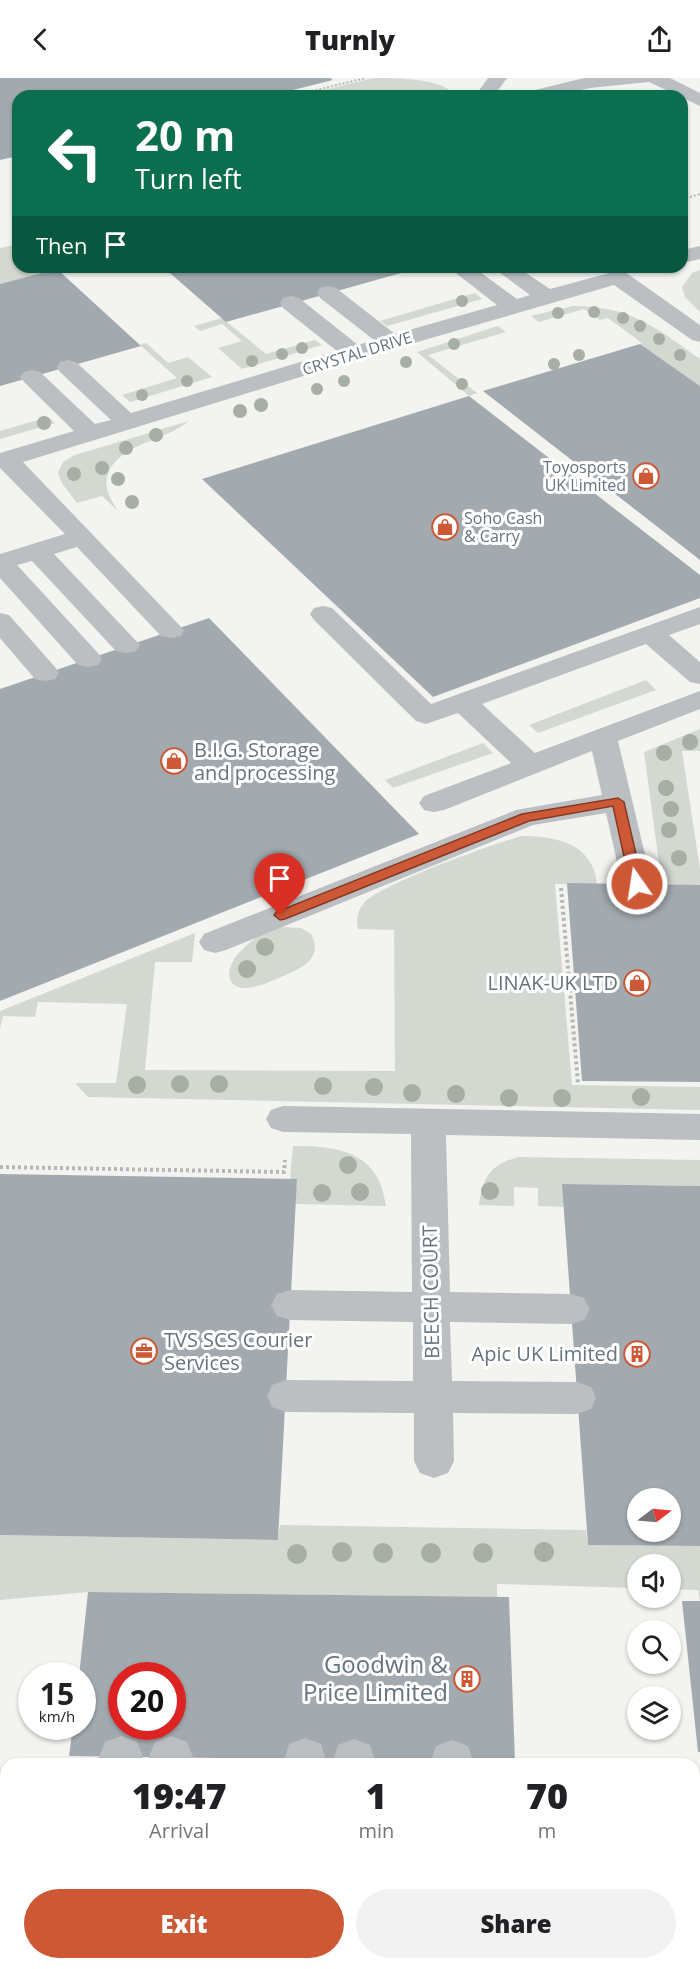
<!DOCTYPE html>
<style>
body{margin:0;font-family:"Open Sans",sans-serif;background:#f2f2f2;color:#202124;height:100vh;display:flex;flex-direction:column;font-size:22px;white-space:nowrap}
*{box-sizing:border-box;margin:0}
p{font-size:20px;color:#757577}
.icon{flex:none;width:33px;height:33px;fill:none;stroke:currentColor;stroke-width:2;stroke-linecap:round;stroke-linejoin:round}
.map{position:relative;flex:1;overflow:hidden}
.drawer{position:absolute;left:0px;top:1680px;width:700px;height:212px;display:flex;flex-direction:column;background:#fff;border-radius:18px 18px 0 0;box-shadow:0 2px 4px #0004}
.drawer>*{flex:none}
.guide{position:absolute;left:12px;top:12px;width:676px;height:183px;border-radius:18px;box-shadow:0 2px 4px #0004;background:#0b6e4f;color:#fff;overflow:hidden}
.needle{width:39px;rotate:74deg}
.fabs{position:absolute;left:627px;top:1410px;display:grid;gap:12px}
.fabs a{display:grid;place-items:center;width:54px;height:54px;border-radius:50%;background:#fff;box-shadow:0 2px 4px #0004;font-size:30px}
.speed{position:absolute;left:18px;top:1584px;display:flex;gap:12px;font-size:30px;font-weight:700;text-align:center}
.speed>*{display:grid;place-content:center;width:78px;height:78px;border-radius:50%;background:#fff;box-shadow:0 2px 4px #0004;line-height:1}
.speed small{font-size:15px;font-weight:400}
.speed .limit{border:9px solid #d22;background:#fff;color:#111}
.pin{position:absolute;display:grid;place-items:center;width:51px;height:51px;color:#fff;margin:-62px -26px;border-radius:50% 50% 50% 0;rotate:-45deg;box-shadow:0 0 6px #0007}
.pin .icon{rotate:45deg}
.me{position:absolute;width:66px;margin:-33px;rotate:347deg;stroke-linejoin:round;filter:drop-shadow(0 0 4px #0008)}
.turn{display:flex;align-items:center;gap:21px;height:126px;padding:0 24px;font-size:27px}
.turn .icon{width:78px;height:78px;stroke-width:2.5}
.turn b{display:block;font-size:42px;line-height:51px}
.then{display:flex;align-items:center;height:57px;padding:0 24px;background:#0003;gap:12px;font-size:22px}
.eta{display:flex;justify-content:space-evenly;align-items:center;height:102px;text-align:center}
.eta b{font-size:36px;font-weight:800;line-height:42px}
.cta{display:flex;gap:12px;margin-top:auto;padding:12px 24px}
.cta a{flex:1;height:69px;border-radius:36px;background:#cd5836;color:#fff;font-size:24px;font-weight:800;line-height:69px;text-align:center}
.cta a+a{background:#f2f2f2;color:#202124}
header{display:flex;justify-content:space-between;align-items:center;height:78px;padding:0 24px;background:#fff;font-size:27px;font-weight:800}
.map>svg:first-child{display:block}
</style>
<header><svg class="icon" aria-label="back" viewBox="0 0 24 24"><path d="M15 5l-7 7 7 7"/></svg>Turnly<svg class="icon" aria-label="share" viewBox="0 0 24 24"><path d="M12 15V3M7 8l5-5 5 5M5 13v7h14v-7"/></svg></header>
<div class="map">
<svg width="700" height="1891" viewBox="0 0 700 1891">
<rect width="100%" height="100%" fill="#f3f3f0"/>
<!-- green -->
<g fill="#d3d8d0">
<path d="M373,0c23,0 72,0 82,18h-128l-7,-5z"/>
<polygon points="18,166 18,189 66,189 0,206 0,170"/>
<polygon points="700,192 700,234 685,219 682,209 692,195"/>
<polygon points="475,215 482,221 387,248 380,243"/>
<path d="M573,228c58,0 82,21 127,53v27l-60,-42 2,-1 -34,-25 -8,2 -16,-11 -45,13 -8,-6z"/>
<polygon points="222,240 266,276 315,262 322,267 242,291 218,270 242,263 222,246 200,253 194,248"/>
<polygon points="498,248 506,254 428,277 477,315 469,318 417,274"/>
<polygon points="146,265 168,285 188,279 212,299 130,324 122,317 177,300 140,267"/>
<polygon points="48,339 55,345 0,361 0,353"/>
<path d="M189,343c-6,4 -13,9 -20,12 -24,11 -66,21 -62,55 1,7 7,16 10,22l-15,-14 -25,7 -15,-20 -4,-10 5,-11 12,-7z"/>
<polygon points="646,602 656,612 538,655 529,647"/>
<polygon points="700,651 700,673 682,673 700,791 700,807 662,807 644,674"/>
<polygon points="483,665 493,675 393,710 385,702"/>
<path d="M522,758c35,0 71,8 75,48h-42l17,201 128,2v23l-612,-13 -13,-14h41l11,-79 -89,-2 -3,15 -32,-1 -3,13v-18l195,-78 -3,29h-37l-10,108 250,1 -1,-141 -36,-1c-2,-9 -1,-18 6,-26 17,-19 129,-59 158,-67z"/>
<path d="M284,849l17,1 10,6c14,26 -13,36 -32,44 -10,4 -20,9 -31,10 -24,2 -22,-21 -10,-34 14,-15 25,-24 46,-27z"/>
<path d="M293,1068c47,0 86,6 93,60l-91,-2 2,-25h-7z"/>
<path d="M518,1079l182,3v26l-137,-2 2,23 -27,-1v-18l-24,-1v19l-35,-1c4,-28 11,-40 39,-48z"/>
<polygon points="280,1447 586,1452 588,1467 700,1468 700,1523 698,1512 671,1511 670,1486 638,1486 637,1510 497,1506 497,1519 88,1514 0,1522 0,1457 278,1462"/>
<polygon points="695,1700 700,1701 700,1805 695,1805"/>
<polygon points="73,1886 313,1886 320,1891 73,1891"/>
</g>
<!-- building -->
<g fill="#a3aaaf" fill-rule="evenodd">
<polygon points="0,0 330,0 333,2 289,13 297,18 18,18 18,78 0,82"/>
<polygon points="163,189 419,189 419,190 226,244"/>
<polygon points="57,191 141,268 0,308 0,206"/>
<polygon points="640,266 700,308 700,482 483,313"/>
<polygon points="469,318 700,497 700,520 433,619 202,401"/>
<polygon points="209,540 419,756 0,923 0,611"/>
<polygon points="567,805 700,807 700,1004 582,1003"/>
<polygon points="0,1096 297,1101 278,1462 0,1457"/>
<path d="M562,1106l138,2v360l-112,-1zM638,1420h32v34h-32z"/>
<path d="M88,1514l421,5 6,165 -446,-6 4,-30h9v-50h-3zM122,1598h50v50h-50z"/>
<polygon points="682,1523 700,1523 700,1674 698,1674"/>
</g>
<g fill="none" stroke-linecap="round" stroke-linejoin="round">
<!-- path-far1 -->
<g stroke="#b5b8ba" stroke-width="2" stroke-dasharray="2 2" stroke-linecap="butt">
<polyline points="296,17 366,0"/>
<polyline points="682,118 690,119 700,116"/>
</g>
<!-- path -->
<g stroke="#b5b8ba" stroke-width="4" stroke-dasharray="3 3" stroke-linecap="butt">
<polyline points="561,810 578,1005"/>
<polyline points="0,1089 284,1094 285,1082"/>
</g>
<!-- minor -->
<g fill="#bbbfc2" fill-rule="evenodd">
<polygon points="488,0 507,0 494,18 475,18"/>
<polygon points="584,0 670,0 700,15 700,28 649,4 590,10 556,18 525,18 527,14"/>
<polygon points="700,168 700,181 682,185 682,172"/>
<polygon points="448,189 473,189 517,221 530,217 492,189 517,189 550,211 617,193 625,194 700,247 700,264 692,262 614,207 362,280 23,384 184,552 181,558 171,560 161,558 77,469 54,476 140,567 136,573 126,575 116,573 32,483 17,487 98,575 102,581 98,587 88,589 78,587 0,500 0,476 65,456 0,390 0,375 74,353 24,304 20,299 24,294 32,292 40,294 95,346 111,342 60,294 57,289 60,284 68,282 76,284 131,335 337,273 283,230 280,225 283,220 291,218 299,220 358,267 374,262 320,220 317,215 320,210 328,208 336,210 395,256 497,227"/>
<polygon points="323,528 332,530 431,626 700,529 700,546 669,557 700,584 700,606 690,604 646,566 482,626 535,675 700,613 700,631 618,663 652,806 648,813 637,816 626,813 622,806 606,735 533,747 226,872 215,875 204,872 199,864 204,856 516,732 602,717 592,673 444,732 434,734 424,732 419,725 424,718 511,685 458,635 426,646 416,643 314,542 310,536 314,530"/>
<polygon points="0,535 9,537 55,589 59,595 55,601 45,603 35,601 0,560"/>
<polygon points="283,1028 700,1036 700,1062 446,1057 450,1214 571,1216 584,1220 590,1231 584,1242 571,1246 450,1244 452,1303 577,1304 591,1309 596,1320 591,1331 577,1336 453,1335 454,1383 448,1395 434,1400 420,1395 414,1383 414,1335 286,1334 272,1329 267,1318 272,1307 286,1302 413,1303 413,1244 290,1242 277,1238 271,1227 277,1216 290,1212 412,1214 411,1056 283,1054 271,1050 266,1041 271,1032"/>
<polygon points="121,1658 137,1664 143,1679 143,1686 99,1686 99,1679 105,1664"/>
<polygon points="171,1658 187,1664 193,1679 193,1686 149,1686 149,1679 155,1664"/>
<polygon points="305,1660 321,1666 327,1686 283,1686 289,1666"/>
<polygon points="354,1661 370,1667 376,1686 332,1686 338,1667"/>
<polygon points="452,1662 468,1668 474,1686 430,1686 436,1668"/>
<rect x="0" y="1833" width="6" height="48"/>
<rect x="694" y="1837" width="6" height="48"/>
<polygon points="324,1886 372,1886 373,1891 325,1891"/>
<polygon points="382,1886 430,1886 432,1891 384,1891"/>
<polygon points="633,1886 681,1886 683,1891 635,1891"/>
</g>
</g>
<!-- trees -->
<g fill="#a7aea3">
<circle cx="462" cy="223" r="6"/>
<circle cx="594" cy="234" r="6"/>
<circle cx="558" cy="235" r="6"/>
<circle cx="623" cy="240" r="6"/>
<circle cx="640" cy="248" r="6"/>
<circle cx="659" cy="261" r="6"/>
<circle cx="454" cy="266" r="6"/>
<circle cx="302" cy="270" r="6"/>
<circle cx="282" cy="276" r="6"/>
<circle cx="579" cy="277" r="6"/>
<circle cx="680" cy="277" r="6"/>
<circle cx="252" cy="283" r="6"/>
<circle cx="406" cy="284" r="6"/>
<circle cx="554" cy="286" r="6"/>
<circle cx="187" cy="303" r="6"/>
<circle cx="344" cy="303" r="6"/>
<circle cx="462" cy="306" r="6"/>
<circle cx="317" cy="311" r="6"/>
<circle cx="142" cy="317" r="6"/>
<circle cx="261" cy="327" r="7"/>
<circle cx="240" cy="333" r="7"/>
<circle cx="44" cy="345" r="7"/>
<circle cx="156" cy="357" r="7"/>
<circle cx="126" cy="370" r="7"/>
<circle cx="102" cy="390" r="7"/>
<circle cx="74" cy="396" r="7"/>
<circle cx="118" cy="401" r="7"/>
<circle cx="132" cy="424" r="7"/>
<circle cx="690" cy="664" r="8"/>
<circle cx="664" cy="675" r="8"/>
<circle cx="666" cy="710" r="8"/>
<circle cx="671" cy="731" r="8"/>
<circle cx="669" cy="752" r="8"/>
<circle cx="679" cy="780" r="8"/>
<circle cx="265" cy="869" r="9"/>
<circle cx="247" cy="891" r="9"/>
<circle cx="180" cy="1006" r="9"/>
<circle cx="219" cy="1006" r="9"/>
<circle cx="137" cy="1007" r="9"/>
<circle cx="323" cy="1008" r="9"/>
<circle cx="374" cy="1009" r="9"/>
<circle cx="412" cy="1015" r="9"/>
<circle cx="456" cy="1016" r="9"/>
<circle cx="641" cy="1019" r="9"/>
<circle cx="509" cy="1020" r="9"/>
<circle cx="562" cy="1020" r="9"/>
<circle cx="348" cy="1087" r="9"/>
<circle cx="490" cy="1113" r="9"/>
<circle cx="360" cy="1114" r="9"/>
<circle cx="322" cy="1115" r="9"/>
<circle cx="342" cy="1474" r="10"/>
<circle cx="544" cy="1474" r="10"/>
<circle cx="383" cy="1475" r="10"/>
<circle cx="431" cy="1475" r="10"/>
<circle cx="483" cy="1475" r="10"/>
<circle cx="297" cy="1476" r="10"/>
</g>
<!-- route -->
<polygon fill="#cd5836" stroke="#853923" stroke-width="1.5" points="618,720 624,724 643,806 641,809 637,811 630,806 613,728 529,743 285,841 280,842 274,837 276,834 522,736"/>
<!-- icons -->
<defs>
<g id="shop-ring" transform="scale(1.35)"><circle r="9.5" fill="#fff" stroke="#cd5836" stroke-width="1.5"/><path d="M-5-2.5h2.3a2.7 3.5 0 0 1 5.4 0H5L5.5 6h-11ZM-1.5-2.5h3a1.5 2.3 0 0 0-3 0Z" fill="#cd5836"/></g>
<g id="office-ring" transform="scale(1.35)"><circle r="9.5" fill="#fff" stroke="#cd5836" stroke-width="1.5"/><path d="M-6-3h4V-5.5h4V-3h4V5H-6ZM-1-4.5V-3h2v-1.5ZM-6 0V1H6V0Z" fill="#cd5836"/></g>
<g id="building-ring" transform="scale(1.35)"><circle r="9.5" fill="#fff" stroke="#cd5836" stroke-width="1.5"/><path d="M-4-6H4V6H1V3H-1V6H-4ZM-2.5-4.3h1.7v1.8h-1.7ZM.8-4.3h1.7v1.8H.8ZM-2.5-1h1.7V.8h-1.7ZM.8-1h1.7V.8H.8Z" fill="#cd5836"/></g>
</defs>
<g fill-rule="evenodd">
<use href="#shop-ring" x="646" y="398"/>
<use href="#shop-ring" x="445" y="449"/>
<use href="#shop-ring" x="174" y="683"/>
<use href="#shop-ring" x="637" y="905"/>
<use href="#office-ring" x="144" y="1273"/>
<use href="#building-ring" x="637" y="1276"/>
<use href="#building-ring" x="467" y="1601"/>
</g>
<g text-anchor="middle" stroke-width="6" stroke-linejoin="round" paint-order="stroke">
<!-- far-street labels -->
<g font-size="16" fill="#66737e" stroke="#fff">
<text transform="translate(357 275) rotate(-17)" y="6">CRYSTAL DRIVE</text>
</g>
<!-- far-poi labels -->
<g font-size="16" fill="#66737e" stroke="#fff" text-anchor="end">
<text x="626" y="395">Toyosports<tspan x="626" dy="18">UK Limited</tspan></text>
<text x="464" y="446" text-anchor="start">Soho Cash<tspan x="464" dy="18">&amp; Carry</tspan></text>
</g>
<!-- poi labels -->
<g font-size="20" fill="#66737e" stroke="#fff" text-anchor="start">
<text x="194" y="679">B.I.G. Storage<tspan x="194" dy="23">and processing</tspan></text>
<text x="618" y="912" text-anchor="end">LINAK-UK LTD</text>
<text x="164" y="1269">TVS SCS Courier<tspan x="164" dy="23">Services</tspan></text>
<text x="618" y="1283" text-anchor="end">Apic UK Limited</text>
</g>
<!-- street labels -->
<g font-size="20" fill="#66737e" stroke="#fff">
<text transform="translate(431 1214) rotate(-91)" y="7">BEECH COURT</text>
</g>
<!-- near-poi labels -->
<g font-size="24" fill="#66737e" stroke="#fff" text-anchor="end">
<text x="448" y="1595">Goodwin &amp;<tspan x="448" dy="28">Price Limited</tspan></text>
</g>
</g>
</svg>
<div class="fabs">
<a><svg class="needle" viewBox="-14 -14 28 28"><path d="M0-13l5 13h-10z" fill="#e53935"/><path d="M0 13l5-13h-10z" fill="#757577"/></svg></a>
<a><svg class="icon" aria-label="sound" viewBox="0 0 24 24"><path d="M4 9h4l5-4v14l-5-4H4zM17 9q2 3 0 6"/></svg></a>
<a><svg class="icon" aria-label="search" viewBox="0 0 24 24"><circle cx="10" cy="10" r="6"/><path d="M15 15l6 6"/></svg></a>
<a><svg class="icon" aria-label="layers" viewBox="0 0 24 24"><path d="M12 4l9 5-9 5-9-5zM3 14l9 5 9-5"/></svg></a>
</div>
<div class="speed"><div>15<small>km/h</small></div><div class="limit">20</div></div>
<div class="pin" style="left:280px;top:837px;background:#d93025"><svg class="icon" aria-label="arrive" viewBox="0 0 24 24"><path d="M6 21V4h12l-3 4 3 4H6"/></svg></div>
<svg class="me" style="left:637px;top:806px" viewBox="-20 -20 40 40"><circle r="17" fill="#cd5836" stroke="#fff" stroke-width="3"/><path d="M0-11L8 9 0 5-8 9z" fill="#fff"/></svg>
<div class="guide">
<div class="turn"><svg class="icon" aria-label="left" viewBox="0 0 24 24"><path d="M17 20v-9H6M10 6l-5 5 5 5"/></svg><div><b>20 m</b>Turn left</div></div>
<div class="then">Then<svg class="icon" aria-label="arrive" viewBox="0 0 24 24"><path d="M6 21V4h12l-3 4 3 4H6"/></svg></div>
</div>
<section class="drawer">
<div class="eta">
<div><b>19:47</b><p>Arrival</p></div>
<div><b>1</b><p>min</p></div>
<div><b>70</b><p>m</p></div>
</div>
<div class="cta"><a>Exit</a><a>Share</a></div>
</section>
</div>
